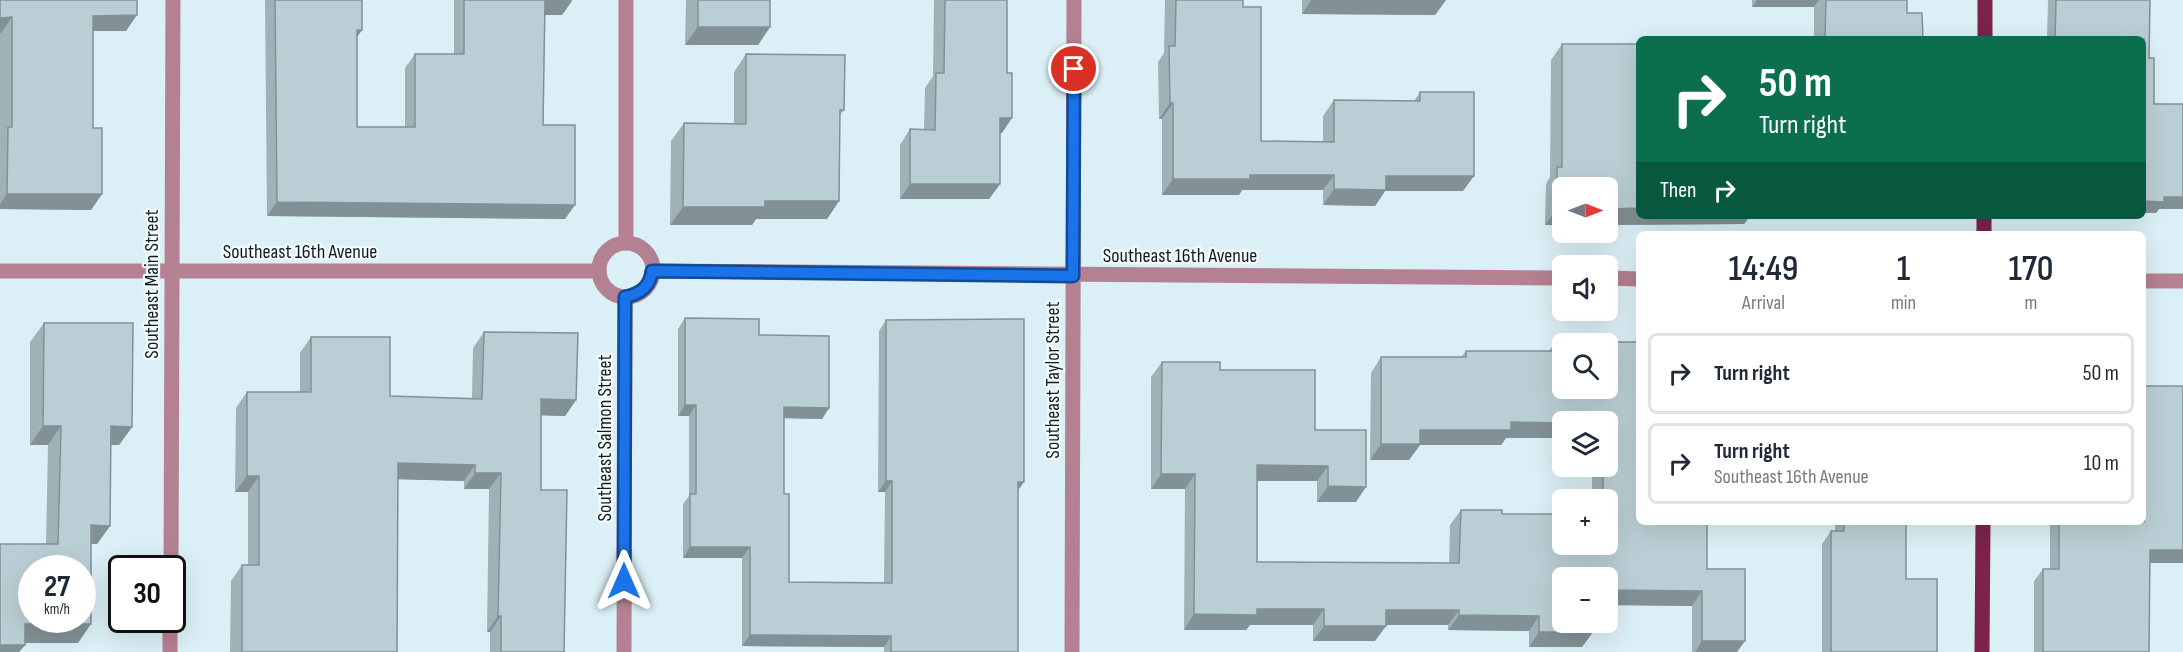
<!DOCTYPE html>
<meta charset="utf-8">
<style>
body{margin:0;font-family:"Sofia Sans Condensed",sans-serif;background:#f6f6f7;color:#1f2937;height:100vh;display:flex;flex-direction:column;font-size:22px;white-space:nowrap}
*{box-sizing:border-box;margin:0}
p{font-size:20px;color:#747a83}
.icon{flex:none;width:33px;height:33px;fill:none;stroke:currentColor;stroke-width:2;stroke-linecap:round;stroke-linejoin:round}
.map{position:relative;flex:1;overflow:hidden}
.sheet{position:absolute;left:1636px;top:231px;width:510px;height:294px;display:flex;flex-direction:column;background:#fff;border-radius:9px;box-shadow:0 6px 24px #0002}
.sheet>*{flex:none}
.banner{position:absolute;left:1636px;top:36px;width:510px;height:183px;border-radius:9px;box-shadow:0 6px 24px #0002;background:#0b6e4f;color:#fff;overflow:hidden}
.needle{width:39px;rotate:90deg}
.fabs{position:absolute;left:1552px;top:177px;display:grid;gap:12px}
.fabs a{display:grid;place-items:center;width:66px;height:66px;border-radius:9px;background:#fff;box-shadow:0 6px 24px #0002;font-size:30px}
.speed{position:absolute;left:18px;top:555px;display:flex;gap:12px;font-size:30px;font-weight:700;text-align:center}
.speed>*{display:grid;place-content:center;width:78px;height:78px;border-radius:50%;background:#fff;box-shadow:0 6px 24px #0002;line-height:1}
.speed small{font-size:15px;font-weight:400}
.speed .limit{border:3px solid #111;border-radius:9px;background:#fff;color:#111}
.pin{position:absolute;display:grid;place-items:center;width:51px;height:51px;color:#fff;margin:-26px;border:3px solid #fff;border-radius:50%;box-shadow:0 2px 6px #0007}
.me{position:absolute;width:66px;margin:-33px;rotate:0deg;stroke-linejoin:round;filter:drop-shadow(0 0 4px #0008)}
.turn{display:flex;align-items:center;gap:21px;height:126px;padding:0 24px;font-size:27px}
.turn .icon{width:78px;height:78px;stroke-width:2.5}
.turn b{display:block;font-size:42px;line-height:51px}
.then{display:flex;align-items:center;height:57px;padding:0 24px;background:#0003;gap:12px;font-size:22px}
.eta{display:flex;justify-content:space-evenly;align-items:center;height:102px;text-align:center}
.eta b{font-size:36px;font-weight:600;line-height:42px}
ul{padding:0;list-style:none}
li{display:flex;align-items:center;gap:18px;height:81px;margin:0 12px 9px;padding:0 12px;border:3px solid #e0e1e3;border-radius:9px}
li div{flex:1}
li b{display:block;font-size:22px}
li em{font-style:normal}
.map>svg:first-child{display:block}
</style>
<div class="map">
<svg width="2183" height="652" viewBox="0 0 2183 652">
<rect width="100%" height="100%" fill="#dbf0f6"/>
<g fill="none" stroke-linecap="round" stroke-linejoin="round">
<!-- minor -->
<g stroke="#b48192" stroke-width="15">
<polyline points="626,0 626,243"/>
<circle cx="626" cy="270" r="27"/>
<polyline points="0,271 599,271"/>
<polyline points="652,271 1563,278"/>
<polyline points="1608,278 1640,279"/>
<polyline points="2144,281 2183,281"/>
<polyline points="171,568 173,0"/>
<polyline points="170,652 170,620"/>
<polyline points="624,652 625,297"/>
<polyline points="1072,652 1074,0"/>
</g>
<!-- major -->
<g stroke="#7b234b" stroke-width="15">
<polyline points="1985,39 1985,0"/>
<polyline points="1984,234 1984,216"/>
<polyline points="1982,652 1983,522"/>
</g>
</g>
<!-- wall -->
<g fill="#a0b2b7">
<polygon points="0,0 126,31 93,31 93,128 102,194 91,210 0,209"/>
<polygon points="265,0 362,0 362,30 357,37 357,127 405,127 405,68 415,54 454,54 454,0 572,0 562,15 544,15 543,125 565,219 267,216"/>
<polygon points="686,0 770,0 770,27 758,45 685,45"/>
<polygon points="934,0 1007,0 1002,133 1000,133 1000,184 989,199 900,199 900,145 910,129 924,130 925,88 933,76"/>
<polygon points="1165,0 1243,0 1243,7 1261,141 1323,142 1323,116 1334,100 1414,101 1420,92 1463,191 1385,191 1375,206 1323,205 1323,190 1242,190 1239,195 1162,195 1162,119 1159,119 1158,62 1164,53"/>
<polygon points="1302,0 1446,0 1435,15 1302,14"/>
<polygon points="1752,0 1907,0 1907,13 1923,39 1814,39 1814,7 1752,7"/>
<polygon points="2048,0 2150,0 2149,58 2154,104 2183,104 2183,209 2159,209 2156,213 2144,39 2047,39"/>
<polygon points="1562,44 1640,44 1640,216 1750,216 1744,224 1608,225 1608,188 1563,188 1563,225 1545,225 1546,184 1550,177 1551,60"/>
<polygon points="746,54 844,110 840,115 839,201 827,219 756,219 752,225 670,225 671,141 684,123 734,124 734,72"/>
<polygon points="685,318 759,335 829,408 822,419 784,418 784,494 789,582 884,583 885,492 878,492 879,331 886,320 1018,491 1018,652 884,652 884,647 742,646 742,558 683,558 683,504 689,496 689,416 678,416 678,329"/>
<polygon points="44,323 132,427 119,445 111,445 110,526 97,544 91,544 78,643 25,643 25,645 19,652 0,652 46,544 48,445 30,445 30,342"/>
<polygon points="484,332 576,400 565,416 541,415 541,490 564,652 490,652 490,632 487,632 489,489 464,489 464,481 398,479 397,652 230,652 231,581 242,565 248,565 248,492 235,492 236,408 247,392 300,392 300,353 311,337 390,396 472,398 473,348"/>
<polygon points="1555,342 1640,342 1640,522 1707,569 1737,652 1692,652 1692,606 1608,605 1608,578 1563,578 1593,632 1582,647 1529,647 1529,631 1448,630 1448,625 1386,625 1375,641 1313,641 1313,625 1250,625 1246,630 1184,630 1185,489 1151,489 1151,377 1162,362 1220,370 1315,430 1356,502 1317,502 1317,481 1257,481 1257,562 1449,563 1450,525 1461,510 1502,514 1608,544 1608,500 1592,500 1592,466 1608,466 1608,422 1563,422 1563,438 1506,438 1501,445 1420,445 1409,460 1370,460 1371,373 1381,357 1461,357 1466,351 1549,351"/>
<polygon points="2183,386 2183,563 2150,563 2149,652 2034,652 2034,581 2043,569 2050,569 2050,522 2144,522"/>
<polygon points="1835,522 1906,522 1906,579 1937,652 1822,652 1822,544 1831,531 1835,531"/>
</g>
<!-- shaded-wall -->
<g fill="#829195">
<polygon points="1311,0 1446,0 1435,15 1302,14"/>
<polygon points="1757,0 1819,0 1814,7 1752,7"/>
<polygon points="545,1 572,1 562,15 534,15"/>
<polygon points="137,15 126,31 82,31 93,16"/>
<polygon points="12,17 1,33 0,33 0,18"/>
<polygon points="698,27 770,27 758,45 685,45"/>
<polygon points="357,30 362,30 352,44"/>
<polygon points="1170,103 1173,103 1162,119 1159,119"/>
<polygon points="1000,118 1012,118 1002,133 989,133"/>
<polygon points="1250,175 1334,175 1323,190 1242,190 1239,195 1162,195 1173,179"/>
<polygon points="1386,176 1474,176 1463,191 1385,191 1375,206 1323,205 1334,189"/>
<polygon points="910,184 1000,184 989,199 900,199"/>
<polygon points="7,194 102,194 91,210 0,209 0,204"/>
<polygon points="2164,197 2183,197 2183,209 2159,209 2156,213 2144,213 2144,201"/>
<polygon points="765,201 839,201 827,219 756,219 752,225 670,225 683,207"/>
<polygon points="277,202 575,205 565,219 267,216"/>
<polygon points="1640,208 1640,216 1750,216 1744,224 1608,225 1608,209"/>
<polygon points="1557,209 1563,209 1563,225 1545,225"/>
<polygon points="541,399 576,400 565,416 529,415"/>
<polygon points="685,405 696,405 689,416 678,416"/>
<polygon points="784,407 829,408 822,419 777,418"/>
<polygon points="1511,422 1563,423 1563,438 1506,438 1501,445 1420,445 1409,460 1370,460 1381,444 1420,430"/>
<polygon points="43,426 61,426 48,445 30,445"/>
<polygon points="111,426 132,427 119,445 98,445"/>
<polygon points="398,463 475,465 464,481 387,479"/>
<polygon points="1257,465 1328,466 1317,481 1246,481"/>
<polygon points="475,473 501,473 489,489 464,489"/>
<polygon points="1161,474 1195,474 1185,489 1151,489"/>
<polygon points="247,476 259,476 248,492 235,492"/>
<polygon points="886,481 892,481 885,492 878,492"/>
<polygon points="1018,482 1024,482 1016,493"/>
<polygon points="1328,486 1366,487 1356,502 1317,502"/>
<polygon points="91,525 110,526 97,544 78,544"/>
<polygon points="690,547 750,547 742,558 683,558"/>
<polygon points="2150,550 2183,550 2183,563 2141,563"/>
<polygon points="1608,590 1702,591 1692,606 1608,605"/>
<polygon points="1257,609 1324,609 1313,625 1250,625 1246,630 1184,630 1194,614"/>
<polygon points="1386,610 1459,610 1448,625 1375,625"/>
<polygon points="1459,615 1539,616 1529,631 1448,630"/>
<polygon points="498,616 501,616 490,632 487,632"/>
<polygon points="25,624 91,624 78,643 12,643"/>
<polygon points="1324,626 1386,626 1375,641 1313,641"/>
<polygon points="1539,632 1593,632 1582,647 1529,647"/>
<polygon points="750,635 891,636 884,647 742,646"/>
<polygon points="1702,641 1745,641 1737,652 1695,652"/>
<polygon points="0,645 25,645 19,652 0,652"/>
</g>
<!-- building -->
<g fill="#bacfd5" stroke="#829195" stroke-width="1.5" fill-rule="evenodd">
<polygon points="0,0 137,0 137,15 93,16 93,128 102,128 102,194 7,194 8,127 12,127 12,17 0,18"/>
<polygon points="275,0 362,0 362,30 357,30 357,127 415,127 415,54 464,54 464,0 572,0 545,1 543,125 575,125 575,205 277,202"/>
<rect x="698" y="0" width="72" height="27"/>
<polygon points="945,0 1007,0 1007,73 1012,73 1012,118 1000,118 1000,184 910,184 910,129 935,130 936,73 944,73"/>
<polygon points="1176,0 1243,0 1243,7 1261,7 1261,141 1334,142 1334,100 1420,101 1420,92 1474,92 1474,176 1386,176 1386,190 1334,189 1334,175 1250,175 1250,179 1173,179 1173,103 1170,103 1169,46 1175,46"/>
<polygon points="1826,0 1907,0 1907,13 1922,13 1923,39 1825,39"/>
<polygon points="2056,0 2150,0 2149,58 2154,58 2154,104 2183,104 2183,197 2164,197 2164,202 2144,201 2144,39 2055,39"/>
<polygon points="1562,44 1640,44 1640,208 1608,209 1608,188 1563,188 1563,209 1557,209 1557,167 1562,167"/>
<polygon points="746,54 845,55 844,110 840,110 839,201 765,201 765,207 683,207 684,123 746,124"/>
<polygon points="685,318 759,319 759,335 829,336 829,408 784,407 784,494 789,494 789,582 892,583 892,481 886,481 886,320 1024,319 1024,482 1018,482 1018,652 891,652 891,636 750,635 750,547 690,547 690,494 696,494 696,405 685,405"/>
<path d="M44,323h89l-1,104 -21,-1 -1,100 -19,-1v99h-66v21h-25v-101h58l3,-118h-18zM32,568h50v52h-50z"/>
<polygon points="484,332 578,333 576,400 541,399 541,490 567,490 564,652 501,652 501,616 498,616 501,473 475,473 475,465 398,463 397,652 242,652 242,565 259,565 259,476 247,476 247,392 311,392 311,337 390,337 390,396 482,399"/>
<path d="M1555,342h85v180h67v47h38v72h-43v-50l-94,-1v-12h-45v44h30v10h-54v-16l-80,-1v-5h-73v16h-62v-17h-67v6l-63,-1 1,-140h-34l1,-112h58v8h95v60h51v57l-38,-1v-20l-71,-1v97l202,1 2,-53h41v4h61v30h45v-44h-5v-34h5v-44h-45v1l-52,-1v8h-91v14h-39v-87h85v-6h89zM1563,344h45v44h-45z"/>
<polygon points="2144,386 2183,386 2183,550 2150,550 2149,652 2043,652 2043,569 2059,569 2059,522 2144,522"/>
<polygon points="1844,522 1906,522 1906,579 1937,579 1937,652 1831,652 1831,531 1844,531"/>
</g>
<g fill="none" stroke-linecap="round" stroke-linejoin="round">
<!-- route casing -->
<g stroke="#114b97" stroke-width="15">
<path id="route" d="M624,581l1,-284c15,-3 25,-10 27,-26l421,5 1,-207"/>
</g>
<!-- route -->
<use href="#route" stroke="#1a73e8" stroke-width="10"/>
</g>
<g text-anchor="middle" stroke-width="4.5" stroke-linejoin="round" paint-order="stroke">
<!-- street labels -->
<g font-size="20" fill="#131a1c" stroke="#f2fbfd">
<text x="300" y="258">Southeast 16th Avenue</text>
<text x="1180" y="262">Southeast 16th Avenue</text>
<text transform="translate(151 284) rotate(-90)" y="7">Southeast Main Street</text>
<text transform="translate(1052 380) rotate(-90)" y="7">Southeast Taylor Street</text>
<text transform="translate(604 438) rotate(-90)" y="7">Southeast Salmon Street</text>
</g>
</g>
</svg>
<div class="fabs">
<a><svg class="needle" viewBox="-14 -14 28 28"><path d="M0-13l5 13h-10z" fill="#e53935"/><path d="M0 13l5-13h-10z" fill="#747a83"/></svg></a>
<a><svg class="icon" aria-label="sound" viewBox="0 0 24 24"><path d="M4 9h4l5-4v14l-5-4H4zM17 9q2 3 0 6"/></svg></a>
<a><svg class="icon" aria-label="search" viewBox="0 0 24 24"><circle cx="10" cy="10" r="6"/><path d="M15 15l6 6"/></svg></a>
<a><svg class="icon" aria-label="layers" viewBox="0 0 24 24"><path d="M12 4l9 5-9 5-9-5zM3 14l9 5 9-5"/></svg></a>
<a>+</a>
<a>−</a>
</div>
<div class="speed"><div>27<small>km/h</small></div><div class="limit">30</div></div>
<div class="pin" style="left:1074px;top:69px;background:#d93025"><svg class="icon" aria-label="arrive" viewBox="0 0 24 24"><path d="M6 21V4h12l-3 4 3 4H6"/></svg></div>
<svg class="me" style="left:624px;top:581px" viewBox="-20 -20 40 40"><path d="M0-17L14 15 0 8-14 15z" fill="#1a73e8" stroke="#fff" stroke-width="4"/></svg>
<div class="banner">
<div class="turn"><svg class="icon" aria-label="right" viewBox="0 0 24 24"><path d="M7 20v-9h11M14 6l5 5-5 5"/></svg><div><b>50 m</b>Turn right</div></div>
<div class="then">Then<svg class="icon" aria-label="right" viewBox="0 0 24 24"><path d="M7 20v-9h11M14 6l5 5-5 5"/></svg></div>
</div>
<section class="sheet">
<div class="eta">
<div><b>14:49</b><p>Arrival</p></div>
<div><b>1</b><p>min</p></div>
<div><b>170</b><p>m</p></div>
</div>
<ul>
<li><svg class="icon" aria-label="right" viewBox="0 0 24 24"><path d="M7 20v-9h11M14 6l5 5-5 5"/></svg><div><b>Turn right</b></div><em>50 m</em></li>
<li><svg class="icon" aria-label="right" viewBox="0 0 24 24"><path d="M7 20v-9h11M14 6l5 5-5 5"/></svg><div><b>Turn right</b><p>Southeast 16th Avenue</p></div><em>10 m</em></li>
</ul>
</section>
</div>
